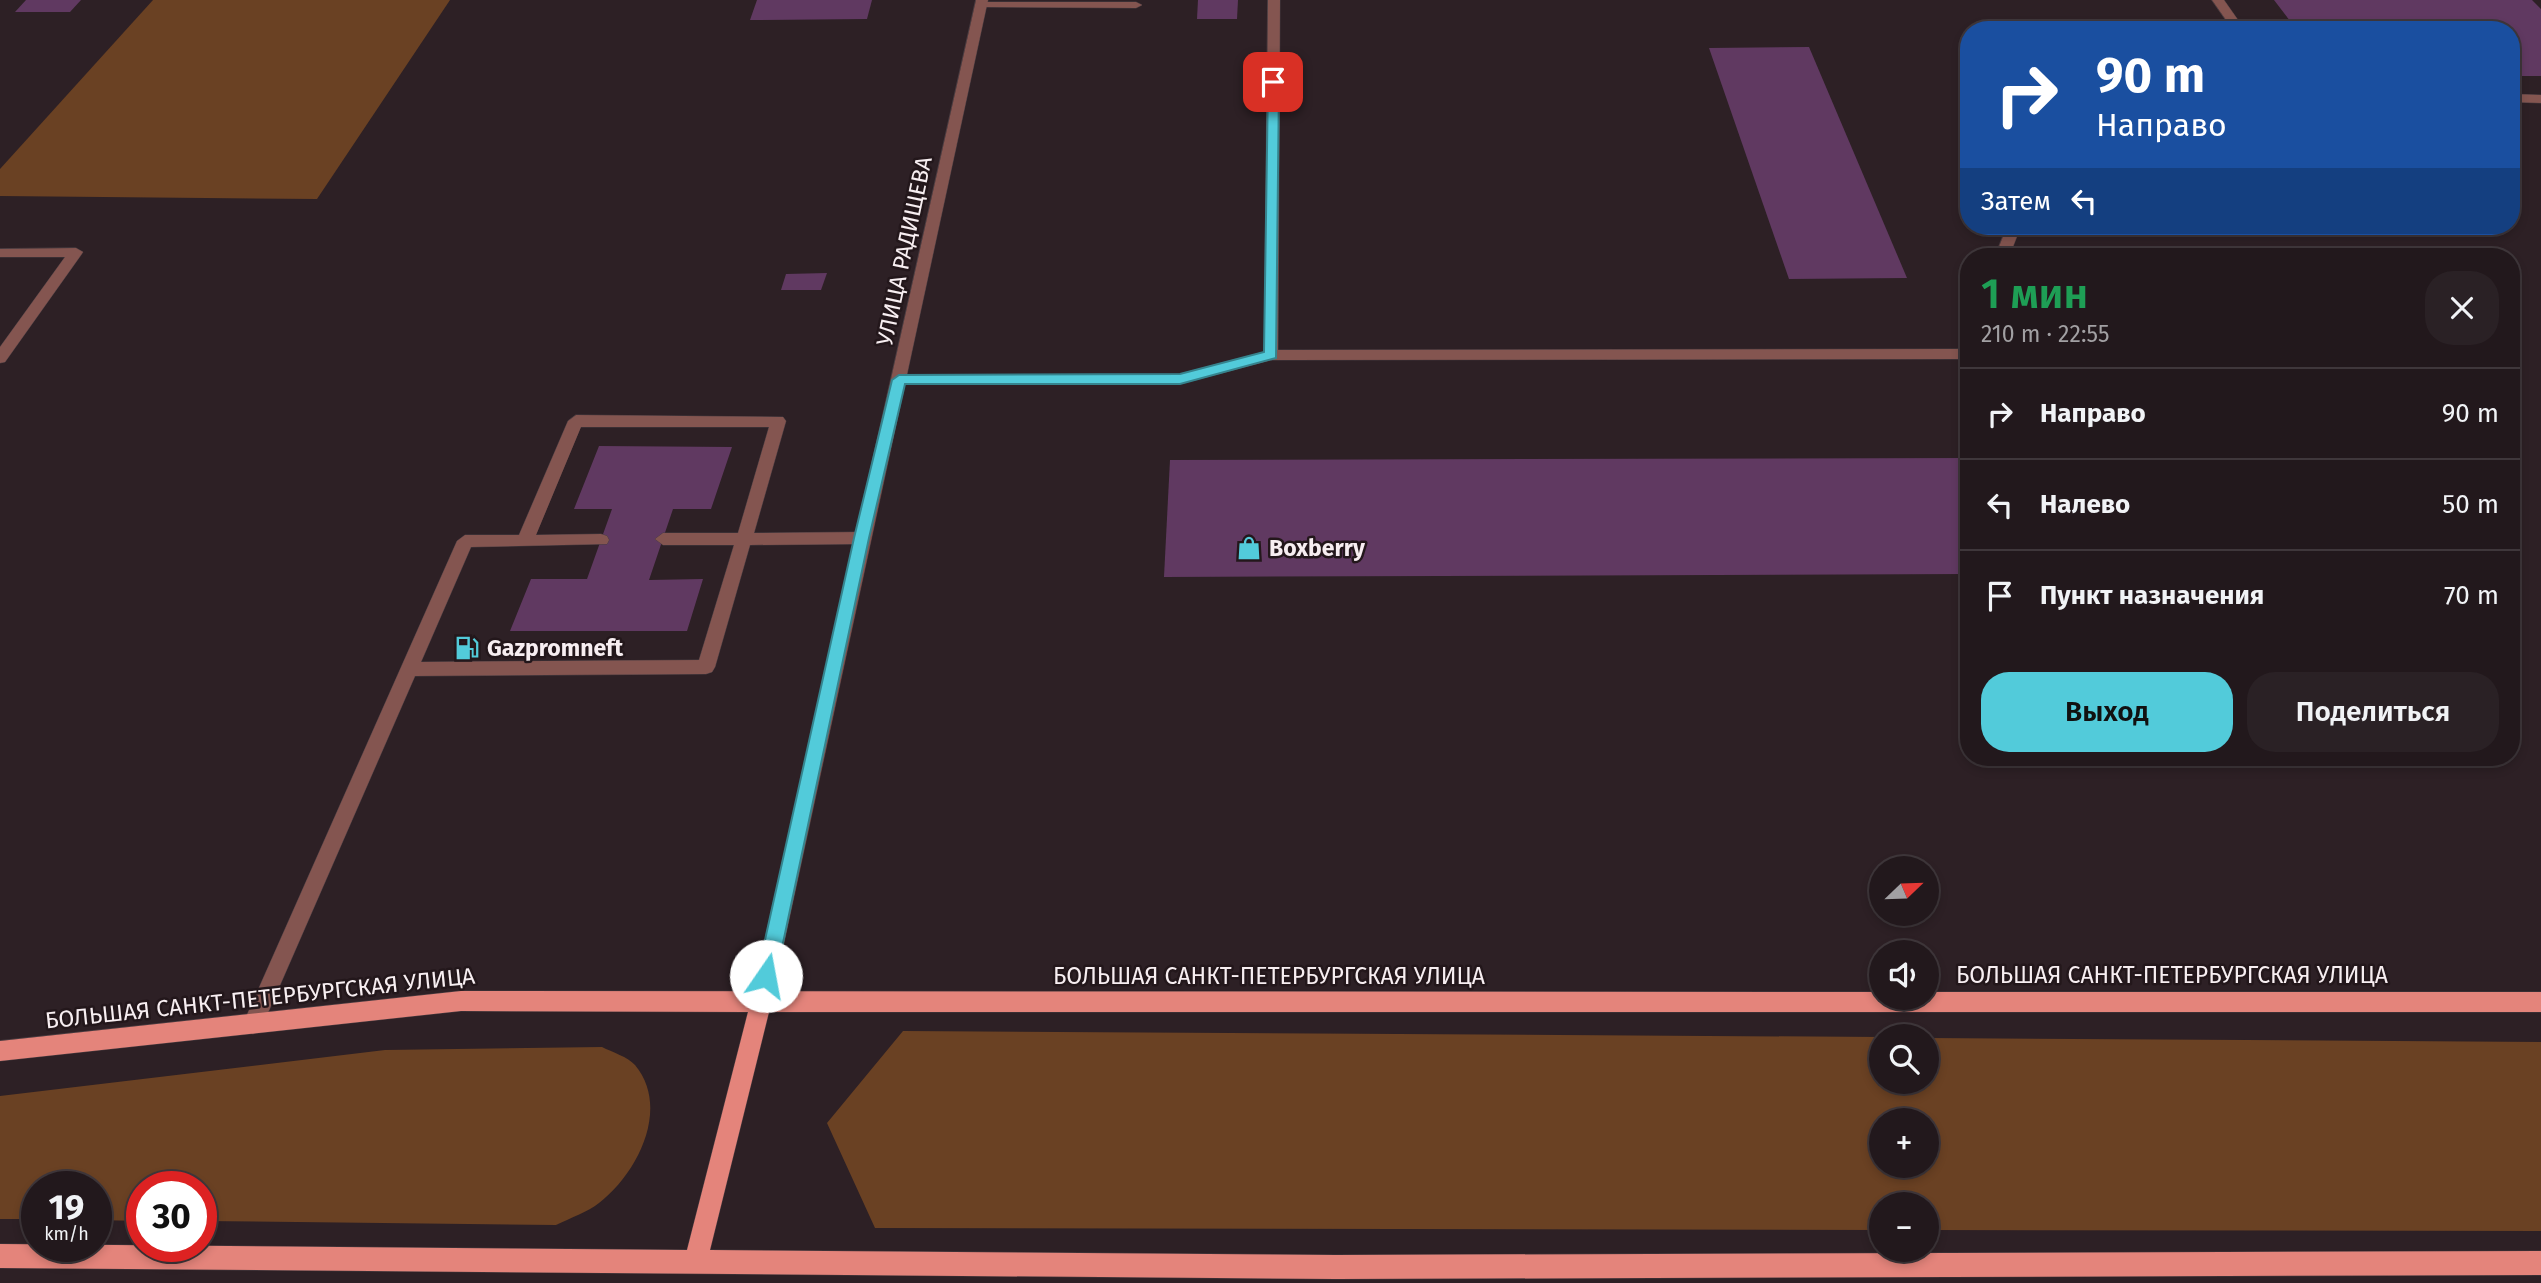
<!DOCTYPE html>
<html lang="ru">
<meta charset="utf-8">
<style>
body{margin:0;font-family:"Fira Sans",sans-serif;background:#2a2125;color:#f1f3f6;height:100vh;display:flex;flex-direction:column;font-size:26px;white-space:nowrap}
*{box-sizing:border-box;margin:0}
p{font-size:23px;color:#a2a0a3}
.icon{flex:none;width:38px;height:38px;fill:none;stroke:currentColor;stroke-width:2;stroke-linecap:round;stroke-linejoin:round}
.map{position:relative;flex:1;overflow:hidden}
.drawer{position:absolute;left:1960px;top:248px;width:560px;height:518px;display:flex;flex-direction:column;background:#22181c;border-radius:28px;box-shadow:0 4px 10px #0003,0 0 0 2px #3f373b}
.drawer>*{flex:none}
.hud{position:absolute;left:1960px;top:21px;width:560px;height:214px;border-radius:28px;box-shadow:0 4px 10px #0003,0 0 0 2px #3f373b;background:#1a4fa0;color:#fff;overflow:hidden}
.needle{width:46px;rotate:67deg}
.controls{position:absolute;left:1869px;top:856px;display:grid;gap:14px}
.controls a{display:grid;place-items:center;width:70px;height:70px;border-radius:50%;background:#22181c;box-shadow:0 4px 10px #0003,0 0 0 2px #3f373b;font-size:35px}
.speed{position:absolute;left:21px;top:1171px;display:flex;gap:14px;font-size:35px;font-weight:700;text-align:center}
.speed>*{display:grid;place-content:center;width:91px;height:91px;border-radius:50%;background:#22181c;box-shadow:0 4px 10px #0003,0 0 0 2px #3f373b;line-height:1}
.speed small{font-size:18px;font-weight:400}
.speed .limit{border:10px solid #d22;background:#fff;color:#111}
.pin{position:absolute;display:grid;place-items:center;width:60px;height:60px;color:#fff;margin:-30px;border-radius:14px;box-shadow:0 4px 10px #0006}
.me{position:absolute;width:77px;margin:-38px;rotate:12deg;stroke-linejoin:round;filter:drop-shadow(0 0 5px #0008)}
.turn{display:flex;align-items:center;gap:24px;height:147px;padding:0 21px;font-size:32px}
.turn .icon{width:91px;height:91px;stroke-width:2.5}
.turn b{display:block;font-size:49px;line-height:60px}
.then{display:flex;align-items:center;height:66px;padding:0 21px;background:#0003;gap:14px;font-size:26px}
.round{display:grid;place-items:center;flex:none;width:74px;height:74px;border-radius:28px;background:#2a2125}
.head{display:flex;align-items:center;justify-content:space-between;height:119px;padding:0 21px}
h1{font-size:42px;font-weight:600;line-height:52px;color:#1e9e55}
.action{display:flex;gap:14px;margin-top:auto;padding:14px 21px}
.action a{flex:1;height:80px;border-radius:28px;background:#52cbda;color:#111;font-size:28px;font-weight:600;line-height:80px;text-align:center}
.action a+a{background:#2a2125;color:#f1f3f6}
ul{padding:0;list-style:none}
li{display:flex;align-items:center;gap:21px;height:91px;padding:0 21px;border-top:2px solid #3f373b}
li div{flex:1}
li b{display:block;font-size:26px}
li em{font-style:normal}
.map>svg:first-child{display:block}
</style>
<div class="map">
<svg width="2541" height="1283" viewBox="0 0 2541 1283">
<rect width="100%" height="100%" fill="#2d2025"/>
<!-- green -->
<g fill="#6a4123" fill-rule="evenodd">
<polygon points="153,0 450,0 317,199 0,196 0,169"/>
<path d="M903,1031l978,6v45h46v-44l614,4v189l-614,-1v-26h-46v26l-1006,-2 -48,-105zM1881,1120h46v46h-46z"/>
<path d="M602,1047c10,5 26,10 33,18 36,43 2,109 -36,138 -11,9 -29,15 -43,22l-355,-4v-35h-59v35l-46,-1v-34h-59v33h-37v-123l385,-46z"/>
</g>
<!-- building -->
<g fill="#603961">
<polygon points="26,0 81,0 70,12 15,12"/>
<polygon points="757,0 872,0 867,19 750,20"/>
<polygon points="1198,0 1238,0 1237,19 1197,19"/>
<polygon points="2274,0 2532,0 2541,9 2541,76 2511,76 2511,30 2297,30"/>
<polygon points="2034,26 2109,26 2112,30 2036,30"/>
<polygon points="1809,47 1907,278 1789,279 1709,48"/>
<polygon points="827,273 821,290 781,290 786,274"/>
<polygon points="599,446 732,447 711,509 673,509 649,580 703,579 687,631 510,631 531,579 587,579 612,509 574,509"/>
<polygon points="1969,458 1969,574 1164,577 1170,460"/>
</g>
<g fill="none" stroke-linecap="round" stroke-linejoin="round">
<!-- service casing -->
<g stroke="#493d42" stroke-width="1">
<g id="service">
<polygon points="1268,0 1280,0 1278,350 1958,349 1964,336 1969,335 1969,357 1963,359 1271,360 1180,384 894,384 891,380 899,375 1180,374 1264,352"/>
<polygon points="2212,0 2224,0 2245,30 2233,30"/>
<polygon points="977,2 1136,2 1142,5 1136,8 981,7 977,6"/>
<polygon points="1963,51 1969,51 1969,62 1963,58"/>
<polygon points="2511,94 2541,95 2541,103 2511,102"/>
<polygon points="2007,226 2021,226 2009,257 1995,257"/>
<polygon points="76,248 83,252 81,255 5,362 0,363 0,347 65,257 0,257 0,249"/>
<path d="M576,415l207,2 3,4 -32,112 107,-1 8,6 -8,6 -111,1 -35,122 -3,5 -6,2 -291,2 -155,355 -7,3 -7,-3 -4,-7 4,-7 211,-476 8,-6h54l49,-114zM581,427h188l-31,106h-75l-8,6 8,6h71l-35,115 -278,2 50,-115 136,-3 2,-4 -2,-4 -6,-2 -65,1z"/>
</g>
</g>
<!-- minor casing -->
<g stroke="#493d42" stroke-width="1">
<polygon id="minor" points="976,0 988,0 771,1003 768,1010 761,1013 754,1010 751,1003"/>
</g>
<!-- primary casing -->
<g stroke="#493d42" stroke-width="1">
<polygon id="primary" points="461,991 1881,992 1881,998 1927,998 1927,992 2541,992 2541,1012 769,1012 710,1250 1336,1255 2541,1251 2541,1275 1336,1279 0,1268 0,1244 687,1250 748,1012 461,1011 0,1061 0,1041"/>
</g>
<!-- service -->
<use href="#service" fill="#845550" fill-rule="evenodd"/>
<!-- minor -->
<use href="#minor" fill="#845550" fill-rule="evenodd"/>
<!-- primary -->
<use href="#primary" fill="#e4847b" fill-rule="evenodd"/>
</g>
<!-- route -->
<polygon fill="#52cbda" stroke="#35848e" stroke-width="2" points="1273,79 1279,82 1276,358 1180,384 905,384 869,538 776,976 773,982 766,985 760,982 757,976 854,538 892,380 899,375 1180,374 1264,352 1268,82"/>
<!-- icons -->
<defs>
<g id="shop-bare" transform="scale(1.89)"><path d="M-5-2.5h2.3a2.7 3.5 0 0 1 5.4 0H5L5.5 6h-11ZM-1.5-2.5h3a1.5 2.3 0 0 0-3 0Z" fill="#52cbda" stroke="#23171b" stroke-width="2.5" paint-order="stroke"/></g>
<g id="fuel-bare" transform="scale(1.89)"><path d="M-5.5-6h7V0h2V4h1.3V-2.5L3-4.5l.8-.8L6-3V5H2.5V1h-1V6h-7ZM-4.2-4.7v3.2H.2V-4.7Z" fill="#52cbda" stroke="#23171b" stroke-width="2.5" paint-order="stroke"/></g>
</defs>
<g fill-rule="evenodd">
<use href="#shop-bare" x="1249" y="548"/>
<use href="#fuel-bare" x="467" y="648"/>
</g>
<g text-anchor="middle" stroke-width="5" stroke-linejoin="round" paint-order="stroke">
<!-- street labels -->
<g font-size="23" fill="#f7eef1" stroke="#23171b">
<text transform="translate(904 251) rotate(-78)" y="8">УЛИЦА РАДИЩЕВА</text>
<text x="2172" y="983">БОЛЬШАЯ САНКТ-ПЕТЕРБУРГСКАЯ УЛИЦА</text>
<text x="1269" y="984">БОЛЬШАЯ САНКТ-ПЕТЕРБУРГСКАЯ УЛИЦА</text>
<text transform="translate(260 998) rotate(-6)" y="8">БОЛЬШАЯ САНКТ-ПЕТЕРБУРГСКАЯ УЛИЦА</text>
</g>
<!-- poi labels -->
<g font-size="23" font-weight="bold" fill="#f7eef1" stroke="#23171b" text-anchor="start">
<text x="1269" y="556">Boxberry</text>
<text x="487" y="656">Gazpromneft</text>
</g>
</g>
</svg>
<div class="controls">
<a><svg class="needle" viewBox="-14 -14 28 28"><path d="M0-13l5 13h-10z" fill="#e53935"/><path d="M0 13l5-13h-10z" fill="#a2a0a3"/></svg></a>
<a><svg class="icon" aria-label="sound" viewBox="0 0 24 24"><path d="M4 9h4l5-4v14l-5-4H4zM17 9q2 3 0 6"/></svg></a>
<a><svg class="icon" aria-label="search" viewBox="0 0 24 24"><circle cx="10" cy="10" r="6"/><path d="M15 15l6 6"/></svg></a>
<a>+</a>
<a>−</a>
</div>
<div class="speed"><div>19<small>km/h</small></div><div class="limit">30</div></div>
<div class="pin" style="left:1273px;top:82px;background:#d93025"><svg class="icon" aria-label="arrive" viewBox="0 0 24 24"><path d="M6 21V4h12l-3 4 3 4H6"/></svg></div>
<svg class="me" style="left:766px;top:976px" viewBox="-20 -20 40 40"><circle r="19" fill="#fff"/><path d="M0-13L10 11 0 6-10 11z" fill="#52cbda"/></svg>
<div class="hud">
<div class="turn"><svg class="icon" aria-label="right" viewBox="0 0 24 24"><path d="M7 20v-9h11M14 6l5 5-5 5"/></svg><div><b>90 m</b>Направо</div></div>
<div class="then">Затем<svg class="icon" aria-label="left" viewBox="0 0 24 24"><path d="M17 20v-9H6M10 6l-5 5 5 5"/></svg></div>
</div>
<section class="drawer">
<div class="head"><div><h1>1 мин</h1><p>210 m · 22:55</p></div><a class="round"><svg class="icon" aria-label="close" viewBox="0 0 24 24"><path d="M6 6l12 12M18 6L6 18"/></svg></a></div>
<ul>
<li><svg class="icon" aria-label="right" viewBox="0 0 24 24"><path d="M7 20v-9h11M14 6l5 5-5 5"/></svg><div><b>Направо</b></div><em>90 m</em></li>
<li><svg class="icon" aria-label="left" viewBox="0 0 24 24"><path d="M17 20v-9H6M10 6l-5 5 5 5"/></svg><div><b>Налево</b></div><em>50 m</em></li>
<li><svg class="icon" aria-label="arrive" viewBox="0 0 24 24"><path d="M6 21V4h12l-3 4 3 4H6"/></svg><div><b>Пункт назначения</b></div><em>70 m</em></li>
</ul>
<div class="action"><a>Выход</a><a>Поделиться</a></div>
</section>
</div>
